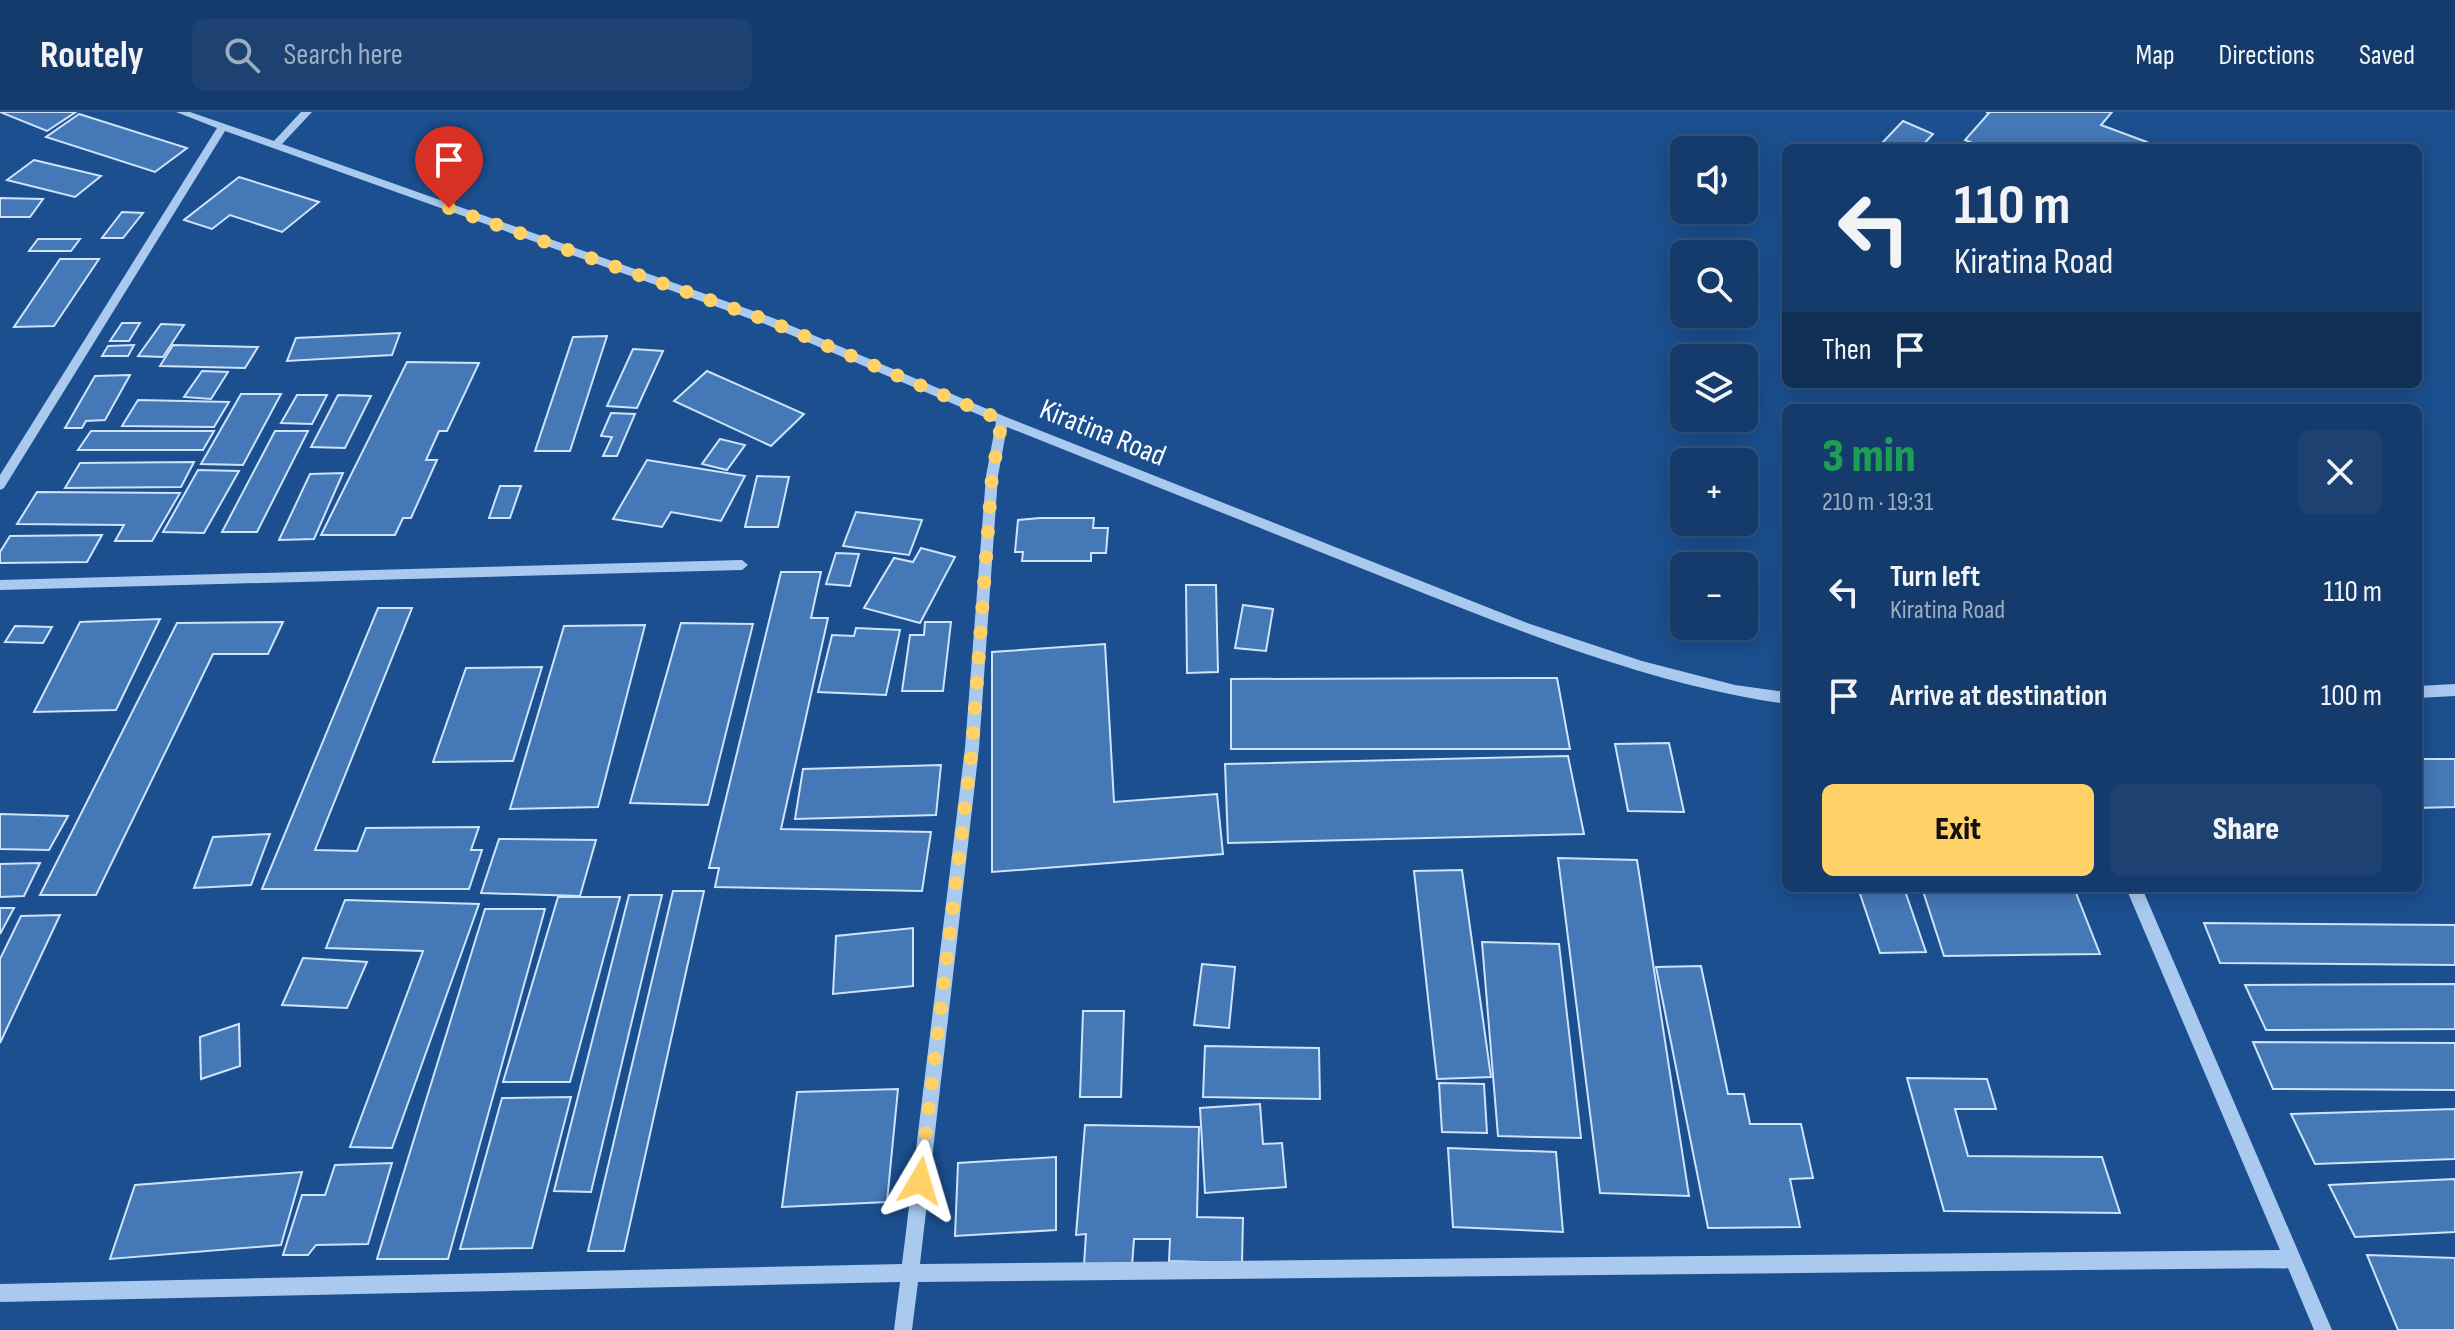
<!DOCTYPE html>
<meta charset="utf-8">
<style>
body{margin:0;font-family:"Sofia Sans Condensed",sans-serif;background:#1d4271;color:#f1f3f6;height:100vh;display:flex;flex-direction:column;font-size:30px;white-space:nowrap}
*{box-sizing:border-box;margin:0}
p{font-size:26px;color:#9dadc1}
.icon{flex:none;width:44px;height:44px;fill:none;stroke:currentColor;stroke-width:2;stroke-linecap:round;stroke-linejoin:round}
.map{position:relative;flex:1;overflow:hidden}
.details{position:absolute;left:1782px;top:292px;width:640px;height:488px;display:flex;flex-direction:column;background:#143b6b;border-radius:12px;box-shadow:0 4px 20px #0003,0 0 0 2px #33557e}
.details>*{flex:none}
.hud{position:absolute;left:1782px;top:32px;width:640px;height:244px;border-radius:12px;box-shadow:0 4px 20px #0003,0 0 0 2px #33557e;background:#143b6b;color:#f1f3f6;overflow:hidden}
.tools{position:absolute;left:1670px;top:24px;display:grid;gap:16px}
.tools a{display:grid;place-items:center;width:88px;height:88px;border-radius:12px;background:#143b6b;box-shadow:0 4px 20px #0003,0 0 0 2px #33557e;font-size:40px}
.pin{position:absolute;display:grid;place-items:center;width:68px;height:68px;color:#fff;margin:-82px -34px;border-radius:50% 50% 50% 0;rotate:-45deg;box-shadow:0 0 8px #0007}
.pin .icon{rotate:45deg}
.me{position:absolute;width:88px;margin:-44px;rotate:7deg;stroke-linejoin:round;filter:drop-shadow(0 0 6px #0008)}
.turn{display:flex;align-items:center;gap:28px;height:168px;padding:0 40px;font-size:36px}
.turn .icon{width:104px;height:104px;stroke-width:2.5}
.turn b{display:block;font-size:56px;line-height:68px}
.then{display:flex;align-items:center;height:76px;padding:0 40px;background:#0003;gap:16px;font-size:30px}
.round{display:grid;place-items:center;flex:none;width:84px;height:84px;border-radius:12px;background:#1d4271}
.head{display:flex;align-items:center;justify-content:space-between;height:136px;padding:0 40px}
h1{font-size:48px;font-weight:800;line-height:60px;color:#1e9e55}
.cta{display:flex;gap:16px;margin-top:auto;padding:16px 40px}
.cta a{flex:1;height:92px;border-radius:12px;background:#ffd166;color:#111;font-size:32px;font-weight:800;line-height:92px;text-align:center}
.cta a+a{background:#1d4271;color:#f1f3f6}
ul{padding:0;list-style:none}
li{display:flex;align-items:center;gap:24px;height:104px;padding:0 40px}
li div{flex:1}
li b{display:block;font-size:30px}
li em{font-style:normal}
header{display:flex;align-items:center;gap:48px;box-sizing:border-box;height:112px;padding:0 40px;background:#143b6b;border-bottom:2px solid #33557e}
header strong{font-size:38px}
nav{display:flex;gap:44px;margin-inline-start:auto;font-size:28px}
.search{width:560px;height:72px;background:#1d4271;display:flex;align-items:center;gap:20px;box-sizing:border-box;padding:0 28px;border-radius:12px;color:#9dadc1;font-size:30px}
.map>svg:first-child{display:block}
</style>
<header>
<strong>Routely</strong>
<div class="search"><svg class="icon" aria-label="search" viewBox="0 0 24 24"><circle cx="10" cy="10" r="6"/><path d="M15 15l6 6"/></svg>Search here</div>
<nav><a>Map</a><a>Directions</a><a>Saved</a></nav>
</header>
<div class="map">
<svg width="2455" height="1218" viewBox="0 0 2455 1218">
<rect width="100%" height="100%" fill="#1b4f8f"/>
<!-- building -->
<g fill="#4478b7" stroke="#cfe3fa" stroke-width="2">
<polygon points="0,0 76,0 47,19"/>
<polygon points="1986,0 2112,0 2101,13 2147,30 2143,36 1985,36 1965,28 1989,1"/>
<polygon points="79,2 187,36 155,60 46,25"/>
<polygon points="1903,9 1933,22 1920,36 1891,36 1881,32"/>
<polygon points="34,48 101,64 75,85 7,68"/>
<polygon points="239,65 319,90 282,120 230,103 212,117 184,108"/>
<polygon points="0,86 43,87 30,105 0,105"/>
<polygon points="122,100 143,101 123,126 102,126"/>
<polygon points="38,127 80,127 71,139 29,139"/>
<polygon points="60,147 99,147 54,214 14,215"/>
<polygon points="122,211 140,211 129,229 110,229"/>
<polygon points="161,212 184,213 163,245 138,244"/>
<polygon points="400,221 392,243 287,249 296,226"/>
<polygon points="607,224 570,339 535,339 573,225"/>
<polygon points="134,233 128,244 102,244 108,234"/>
<polygon points="173,233 258,235 245,256 160,254"/>
<polygon points="633,237 663,239 637,296 607,294"/>
<polygon points="407,250 479,251 447,319 439,319 426,348 437,348 411,406 403,406 395,423 321,423"/>
<polygon points="202,259 228,260 211,287 184,285"/>
<polygon points="707,259 804,302 771,334 674,289"/>
<polygon points="130,263 105,308 86,309 82,316 65,316 95,264"/>
<polygon points="241,282 281,282 243,353 201,352"/>
<polygon points="297,283 327,283 312,312 281,311"/>
<polygon points="338,283 371,284 345,336 311,335"/>
<polygon points="138,288 229,290 214,315 122,314"/>
<polygon points="611,301 635,302 617,344 603,344 612,325 601,324"/>
<polygon points="91,319 214,319 203,338 78,338"/>
<polygon points="275,319 308,319 257,420 222,420"/>
<polygon points="720,327 745,333 727,358 702,352"/>
<polygon points="647,348 745,364 721,409 671,400 662,415 613,407"/>
<polygon points="194,350 181,375 65,376 80,351"/>
<polygon points="198,358 239,359 204,421 163,420"/>
<polygon points="343,361 314,427 279,428 310,362"/>
<polygon points="757,364 789,365 778,415 745,415"/>
<polygon points="500,374 521,374 510,406 489,406"/>
<polygon points="37,380 180,381 152,429 115,429 124,413 17,412"/>
<polygon points="856,400 922,408 909,443 843,434"/>
<polygon points="1040,406 1094,406 1093,416 1108,416 1106,441 1091,441 1091,449 1022,449 1023,440 1015,440 1018,408"/>
<polygon points="102,423 87,450 0,451 0,440 10,424"/>
<polygon points="921,436 955,445 920,511 864,496 894,446 913,450"/>
<polygon points="836,441 859,442 850,474 826,472"/>
<polygon points="781,460 821,460 811,506 828,506 781,717 931,720 922,779 715,775 719,756 709,756"/>
<polygon points="1186,473 1216,473 1218,560 1187,561"/>
<polygon points="1243,493 1273,497 1266,539 1235,536"/>
<polygon points="378,496 412,496 315,738 357,739 366,716 479,715 471,738 482,738 469,777 262,777"/>
<polygon points="160,507 116,598 34,600 80,510"/>
<polygon points="283,510 268,542 213,542 96,783 40,783 177,511"/>
<polygon points="925,510 951,510 943,579 902,579 910,523 924,523"/>
<polygon points="681,511 753,512 708,693 630,691"/>
<polygon points="645,513 598,695 510,697 564,514"/>
<polygon points="15,514 52,515 43,531 5,530"/>
<polygon points="856,516 900,518 886,583 818,580 832,523 854,524"/>
<polygon points="1105,532 1114,690 1217,682 1223,742 992,760 992,540"/>
<polygon points="542,555 513,649 433,650 466,556"/>
<polygon points="1557,566 1570,637 1231,637 1231,567"/>
<polygon points="1669,631 1684,700 1628,699 1615,632"/>
<polygon points="1568,644 1584,722 1228,731 1225,652"/>
<polygon points="2418,647 2455,647 2455,695 2418,696"/>
<polygon points="941,653 936,703 795,707 803,657"/>
<polygon points="0,702 68,704 49,738 0,737"/>
<polygon points="270,722 251,773 194,776 213,725"/>
<polygon points="499,727 596,728 580,784 481,781"/>
<polygon points="1558,746 1637,748 1689,1084 1600,1081"/>
<polygon points="40,751 24,784 0,785 0,752"/>
<polygon points="1462,758 1491,965 1437,967 1414,759"/>
<polygon points="1858,776 1904,776 1926,840 1880,841"/>
<polygon points="1922,776 2074,776 2100,842 1944,844"/>
<polygon points="673,779 704,779 624,1139 588,1139"/>
<polygon points="629,783 662,783 591,1080 554,1079"/>
<polygon points="558,785 620,785 570,970 503,970"/>
<polygon points="345,788 479,792 392,1036 350,1035 423,839 326,836"/>
<polygon points="0,796 14,796 0,822"/>
<polygon points="485,797 545,797 448,1147 377,1147"/>
<polygon points="60,803 0,931 0,847 21,804"/>
<polygon points="2204,811 2455,813 2455,853 2220,851"/>
<polygon points="913,816 913,874 833,882 836,824"/>
<polygon points="1482,830 1559,832 1581,1026 1498,1024"/>
<polygon points="303,846 367,850 347,896 282,893"/>
<polygon points="1202,852 1235,855 1229,916 1194,913"/>
<polygon points="1701,854 1728,982 1744,982 1750,1012 1801,1012 1813,1066 1790,1067 1800,1115 1708,1116 1656,855"/>
<polygon points="2455,872 2455,917 2266,918 2245,873"/>
<polygon points="1083,899 1124,899 1121,985 1080,985"/>
<polygon points="239,912 240,954 201,967 200,925"/>
<polygon points="2253,930 2455,931 2455,978 2273,977"/>
<polygon points="1205,934 1319,936 1320,987 1203,985"/>
<polygon points="1907,966 1987,967 1996,997 1955,997 1968,1044 2102,1045 2120,1101 1944,1099"/>
<polygon points="1439,971 1484,972 1487,1021 1442,1020"/>
<polygon points="898,977 887,1090 782,1095 797,980"/>
<polygon points="571,985 532,1136 460,1137 502,986"/>
<polygon points="1260,992 1263,1032 1282,1031 1286,1075 1205,1081 1200,996"/>
<polygon points="2455,997 2455,1047 2315,1052 2291,1002"/>
<polygon points="1085,1013 1199,1015 1197,1105 1243,1106 1242,1151 1169,1149 1170,1127 1134,1127 1132,1154 1084,1153 1086,1122 1076,1123"/>
<polygon points="1448,1036 1556,1040 1563,1120 1453,1115"/>
<polygon points="1056,1045 1056,1118 955,1124 958,1051"/>
<polygon points="392,1051 368,1132 316,1133 308,1143 283,1143 302,1083 325,1083 335,1053"/>
<polygon points="302,1060 281,1133 110,1147 135,1073"/>
<polygon points="2455,1067 2455,1120 2355,1125 2329,1073"/>
<polygon points="2367,1143 2455,1146 2455,1218 2398,1218"/>
</g>
<g fill="none" stroke-linecap="round" stroke-linejoin="round">
<!-- minor -->
<g fill="#a9c9ee" fill-rule="evenodd">
<path d="M176,0h14l84,29 27,-29h11l-30,32 491,174 233,99 524,207 112,37 93,24 51,7v12c-140,-20 -272,-75 -403,-127 -125,-50 -251,-100 -376,-150l-9,49 -19,272 -59,516 1360,-14 -154,-362h16l190,442h-18l-26,-62 -1370,14 -6,48h-18l6,-48 -900,20v-18l902,-20 63,-516 21,-272 10,-54 -231,-98 -540,-193 -221,357 -4,2v-15l217,-347z"/>
<polygon points="742,448 748,453 742,458 0,478 0,468"/>
<polygon points="2455,572 2455,584 2418,586 2418,574"/>
</g>
</g>
<g fill="none" stroke-linecap="round" stroke-linejoin="round">
<!-- route -->
<polyline stroke="#ffd166" stroke-width="14" stroke-dasharray="0 25.2" points="449,96 769,209 1002,308 992,364 972,636 920,1069"/>
</g>
<g text-anchor="middle" stroke-width="8" stroke-linejoin="round" paint-order="stroke">
<!-- street labels -->
<g font-size="30" fill="#fff" stroke="#1b4f8f">
<text transform="translate(1103 320) rotate(22)" y="10">Kiratina Road</text>
</g>
</g>
</svg>
<div class="tools">
<a><svg class="icon" aria-label="sound" viewBox="0 0 24 24"><path d="M4 9h4l5-4v14l-5-4H4zM17 9q2 3 0 6"/></svg></a>
<a><svg class="icon" aria-label="search" viewBox="0 0 24 24"><circle cx="10" cy="10" r="6"/><path d="M15 15l6 6"/></svg></a>
<a><svg class="icon" aria-label="layers" viewBox="0 0 24 24"><path d="M12 4l9 5-9 5-9-5zM3 14l9 5 9-5"/></svg></a>
<a>+</a>
<a>−</a>
</div>
<div class="pin" style="left:449px;top:96px;background:#d93025"><svg class="icon" aria-label="arrive" viewBox="0 0 24 24"><path d="M6 21V4h12l-3 4 3 4H6"/></svg></div>
<svg class="me" style="left:920px;top:1069px" viewBox="-20 -20 40 40"><path d="M0-17L14 15 0 8-14 15z" fill="#ffd166" stroke="#fff" stroke-width="4"/></svg>
<div class="hud">
<div class="turn"><svg class="icon" aria-label="left" viewBox="0 0 24 24"><path d="M17 20v-9H6M10 6l-5 5 5 5"/></svg><div><b>110 m</b>Kiratina Road</div></div>
<div class="then">Then<svg class="icon" aria-label="arrive" viewBox="0 0 24 24"><path d="M6 21V4h12l-3 4 3 4H6"/></svg></div>
</div>
<section class="details">
<div class="head"><div><h1>3 min</h1><p>210 m · 19:31</p></div><a class="round"><svg class="icon" aria-label="close" viewBox="0 0 24 24"><path d="M6 6l12 12M18 6L6 18"/></svg></a></div>
<ul>
<li><svg class="icon" aria-label="left" viewBox="0 0 24 24"><path d="M17 20v-9H6M10 6l-5 5 5 5"/></svg><div><b>Turn left</b><p>Kiratina Road</p></div><em>110 m</em></li>
<li><svg class="icon" aria-label="arrive" viewBox="0 0 24 24"><path d="M6 21V4h12l-3 4 3 4H6"/></svg><div><b>Arrive at destination</b></div><em>100 m</em></li>
</ul>
<div class="cta"><a>Exit</a><a>Share</a></div>
</section>
</div>
